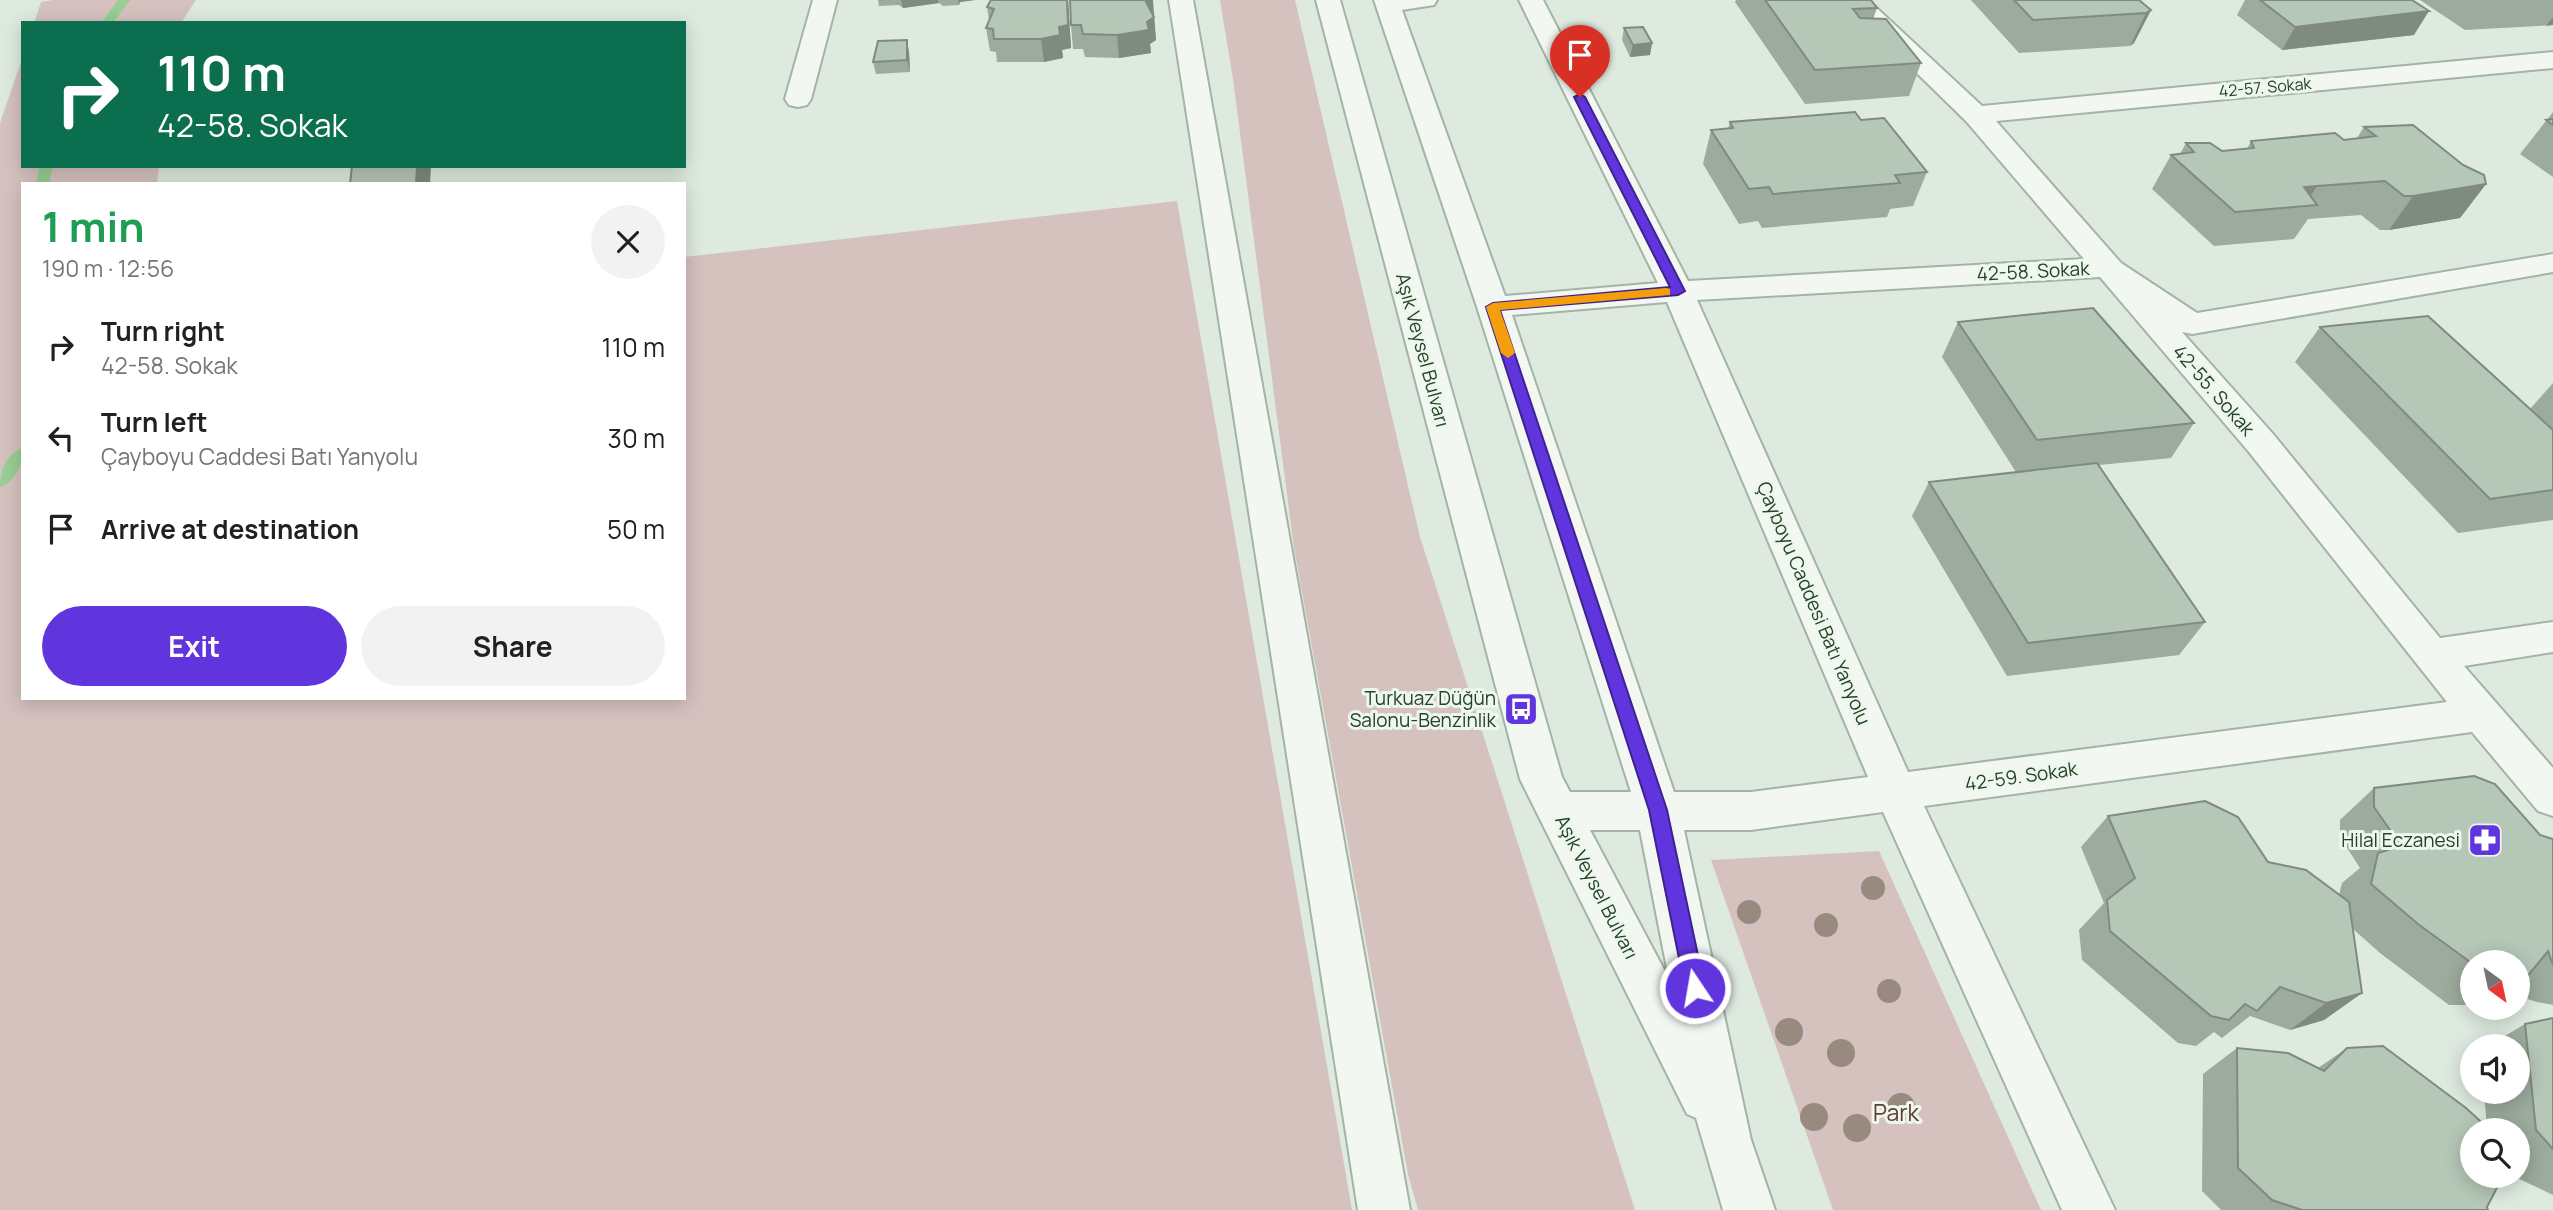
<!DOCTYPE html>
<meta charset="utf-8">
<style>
body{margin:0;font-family:Manrope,sans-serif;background:#f2f2f2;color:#202124;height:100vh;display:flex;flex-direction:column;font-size:26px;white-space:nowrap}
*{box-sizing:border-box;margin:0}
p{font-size:23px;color:#757577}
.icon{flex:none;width:38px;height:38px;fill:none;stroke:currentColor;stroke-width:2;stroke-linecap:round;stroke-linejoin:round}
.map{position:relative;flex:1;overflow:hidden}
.panel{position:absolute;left:21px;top:182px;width:665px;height:518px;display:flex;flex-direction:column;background:#fff;border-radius:0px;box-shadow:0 4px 18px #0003}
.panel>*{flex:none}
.hud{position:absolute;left:21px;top:21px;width:665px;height:147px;border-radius:0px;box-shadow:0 4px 18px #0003;background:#0b6e4f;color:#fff;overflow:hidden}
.needle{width:46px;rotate:147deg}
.tools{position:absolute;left:2460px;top:950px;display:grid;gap:14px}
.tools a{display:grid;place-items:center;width:70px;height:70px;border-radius:50%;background:#fff;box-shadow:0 4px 18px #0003;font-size:35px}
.pin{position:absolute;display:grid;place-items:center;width:60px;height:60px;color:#fff;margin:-72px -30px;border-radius:50% 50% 50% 0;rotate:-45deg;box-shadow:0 0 7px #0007}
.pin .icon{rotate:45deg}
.me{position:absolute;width:77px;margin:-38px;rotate:348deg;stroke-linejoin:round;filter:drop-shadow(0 0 5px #0008)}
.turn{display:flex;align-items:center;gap:24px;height:147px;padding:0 21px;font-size:32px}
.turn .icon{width:91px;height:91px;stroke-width:2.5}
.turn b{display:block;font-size:49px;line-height:60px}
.round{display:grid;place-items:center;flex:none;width:74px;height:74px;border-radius:37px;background:#f2f2f2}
.overview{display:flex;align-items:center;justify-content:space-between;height:119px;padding:0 21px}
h1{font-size:42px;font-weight:700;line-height:52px;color:#1e9e55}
.button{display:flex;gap:14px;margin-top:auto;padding:14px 21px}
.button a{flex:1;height:80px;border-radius:42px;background:#6135dd;color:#fff;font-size:28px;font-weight:700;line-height:80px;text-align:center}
.button a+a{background:#f2f2f2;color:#202124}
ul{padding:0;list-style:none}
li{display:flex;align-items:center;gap:21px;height:91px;padding:0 21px}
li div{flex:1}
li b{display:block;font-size:26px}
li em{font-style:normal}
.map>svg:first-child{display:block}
</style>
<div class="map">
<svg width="2553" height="1210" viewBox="0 0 2553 1210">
<rect width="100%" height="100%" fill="#deeadf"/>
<!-- green -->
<g fill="#d5c2bf">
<polygon points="53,0 196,0 181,23 34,23 41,2"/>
<polygon points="1220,0 1295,0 1420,537 1635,1210 1418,1210 1408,1174 1294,548 1233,79"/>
<polygon points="23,56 23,166 159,166 157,184 23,184 23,698 684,698 684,257 1177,201 1352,1210 0,1210 0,123"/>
<polygon points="1879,851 2041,1210 1833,1210 1711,860"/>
</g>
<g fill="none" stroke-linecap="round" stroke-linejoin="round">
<!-- stream -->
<g fill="#99ce95" fill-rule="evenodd">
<polygon points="118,0 130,0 113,23 101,23"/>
<polygon points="40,166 53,166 49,184 36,184"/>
<path d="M23,448c0,15 -6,33 -23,39 0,-16 6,-34 23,-39z"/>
</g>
<!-- minor casing -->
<g stroke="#a3b4a4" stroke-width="4">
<g id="minor">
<polygon points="813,0 837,0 811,99 807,105 798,107 789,105 785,99"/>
<polygon points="1169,0 1193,0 1410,1210 1358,1210"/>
<path d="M1316,0h24l222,777 8,15h61l-154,-485 -103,-307h63l-3,5 -32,5 103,286 153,-13 -139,-283h24l145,281 396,-22 -118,-138 -124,-121h26l114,106 571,-54v16l-557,53 125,142 76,50 356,-59v18l-361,62 -10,-2 91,102 167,204 113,-16v30l-89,14 89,102v48l-15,-5 -66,-79 -548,74 191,404h-53l-179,-398 -132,18h-67l67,310 24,70h-52l-27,-92 -9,-4 -167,-335zM2100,277l149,175 198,250 -539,70 -211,-472zM1667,302l201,475 -117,15h-77l-162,-477zM1590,830h50l29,149z"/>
</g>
</g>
<!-- minor -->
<use href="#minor" fill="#f2f7f2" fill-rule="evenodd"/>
</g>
<!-- trees -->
<g fill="#998a7f">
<circle cx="1873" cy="888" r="12"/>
<circle cx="1749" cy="912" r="12"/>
<circle cx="1826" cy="925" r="12"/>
<circle cx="1889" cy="991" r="12"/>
<circle cx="1789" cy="1032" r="14"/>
<circle cx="1841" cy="1053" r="14"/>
<circle cx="1901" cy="1107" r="14"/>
<circle cx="1814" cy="1117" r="14"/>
<circle cx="1857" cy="1128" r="14"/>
</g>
<!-- wall -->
<g fill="#9cab9d">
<polygon points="878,0 975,0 960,2 959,5 943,6 939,3 903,8 899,5 879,6"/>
<polygon points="1068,0 1071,48 1062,50 1063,58 1044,62 997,62 996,52 990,51 986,28 989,20 987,7"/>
<polygon points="1152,0 1156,40 1150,44 1151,53 1119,58 1085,57 1083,49 1073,49 1071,25"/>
<polygon points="1736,0 1871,0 1877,8 1873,19 1921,63 1909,96 1805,104 1735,2"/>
<polygon points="1971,0 2139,0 2151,10 2134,43 2130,46 2019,53"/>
<polygon points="2245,0 2412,0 2414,35 2282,50 2237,15"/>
<polygon points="2420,0 2553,0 2553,25 2465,30"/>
<polygon points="1624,28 1652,43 1650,55 1630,57 1622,40"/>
<polygon points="909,52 910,72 876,74 873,62"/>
<polygon points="2553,112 2553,177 2520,154"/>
<polygon points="1861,120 1927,172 1913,206 1890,209 1887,217 1762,228 1758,221 1739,224 1703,164 1711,130 1728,129 1730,122"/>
<polygon points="2364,127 2486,184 2460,218 2389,230 2380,230 2361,215 2308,219 2294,239 2214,246 2152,189 2171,155 2180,154 2186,143 2222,151 2247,149 2251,141 2344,140 2357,138"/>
<polygon points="1958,322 2194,423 2171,458 2099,465 2205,622 2179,655 2007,676 1912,516 1929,482 2016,472 1942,357"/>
<polygon points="2320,327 2530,409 2553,383 2553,520 2458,533 2295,362"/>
<polygon points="2374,788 2553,839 2553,1005 2537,1002 2518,996 2518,962 2473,962 2473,1005 2449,1005 2380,953 2353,929 2362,993 2324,1020 2290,1030 2250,1016 2222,1038 2214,1032 2196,1046 2178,1043 2082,960 2079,930 2104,903 2081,847 2108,816 2268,862 2339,895 2342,883 2360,868 2340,837 2340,820"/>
<polygon points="2553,1018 2553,1195 2513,1176 2518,1176 2518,1130 2473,1130 2487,1207 2488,1210 2221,1210 2202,1191 2203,1074 2237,1048 2318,1068 2347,1048 2487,1128 2484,1092 2518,1092 2518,1046 2488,1046 2525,1024"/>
</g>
<!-- shaded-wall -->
<g fill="#7f8b7f">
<polygon points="901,0 938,0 939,3 903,8"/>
<polygon points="958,0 975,0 960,2 959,5"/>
<polygon points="1068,0 1071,48 1062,50 1063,58 1044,62 1041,39 1059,27"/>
<polygon points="1153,0 1156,40 1150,44 1151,53 1119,58 1117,35 1146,2"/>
<polygon points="2151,10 2134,43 2130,46 2146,13"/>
<polygon points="2429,11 2414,35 2282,50 2295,27"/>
<polygon points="2553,17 2553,25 2546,26"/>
<polygon points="907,40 909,52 910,72 907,60"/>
<polygon points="1652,43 1650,55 1630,57 1633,45"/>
<polygon points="417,166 431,166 430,184 414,184"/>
<polygon points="2486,184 2460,218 2389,230 2413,196"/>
<polygon points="2317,186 2304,206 2304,187"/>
<polygon points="2362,993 2324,1020 2290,1030 2326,1003"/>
</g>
<!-- building -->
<g fill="#b5c7b6" stroke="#7f8b7f" stroke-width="2">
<polygon points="991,0 1067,0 1068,25 1059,27 1060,35 1041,39 994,39 993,29 986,28 994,9 987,7"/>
<polygon points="1070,0 1152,0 1146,2 1154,17 1147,22 1149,30 1117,35 1083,34 1081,25 1071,25"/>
<polygon points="1765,0 1871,0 1877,8 1853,9 1860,18 1886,19 1921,63 1815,70"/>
<polygon points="2014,0 2139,0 2151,10 2146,13 2033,20"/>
<polygon points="2260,0 2412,0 2429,11 2295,27"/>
<polygon points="1643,27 1652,43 1633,45 1624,28"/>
<polygon points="907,40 907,60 873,62 878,41"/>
<polygon points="1855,112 1861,120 1884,118 1927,172 1895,175 1900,183 1773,194 1769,187 1749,189 1711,130 1733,128 1730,122"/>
<polygon points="2553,119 2553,125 2546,120"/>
<polygon points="2413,125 2463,165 2484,175 2486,184 2413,196 2404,196 2385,181 2317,186 2304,187 2317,205 2235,212 2171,155 2194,152 2186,143 2210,143 2222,151 2254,148 2251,141 2303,136 2335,133 2344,140 2376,136 2364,127"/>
<polygon points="352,166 417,166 416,183 350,184"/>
<polygon points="2093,308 2194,423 2037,440 1958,322"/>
<polygon points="2428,316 2553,430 2553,490 2490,499 2320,327"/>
<polygon points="2097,463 2205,622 2028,643 1929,482"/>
<polygon points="2474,776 2495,784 2540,835 2553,839 2553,965 2548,951 2526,978 2518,978 2518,962 2473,962 2473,964 2418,924 2371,884 2378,853 2401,846 2374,807 2374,788"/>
<polygon points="2205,801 2238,817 2268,862 2306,870 2349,902 2362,993 2326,1003 2280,987 2257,1011 2245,1004 2229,1020 2211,1016 2110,931 2107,900 2135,878 2108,816"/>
<polygon points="2553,1018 2553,1149 2536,1130 2525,1024"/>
<polygon points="2383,1046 2466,1108 2490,1130 2473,1130 2473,1176 2503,1176 2487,1207 2488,1210 2302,1210 2272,1200 2238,1168 2237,1048 2288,1053 2324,1071 2347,1048"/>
</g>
<!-- route -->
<polygon fill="#6135dd" stroke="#3f2290" stroke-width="2" points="1580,94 1585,97 1685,291 1678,295 1500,310 1667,810 1705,988 1702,994 1695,997 1688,994 1685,988 1649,810 1486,307 1493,303 1670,287 1574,97"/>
<!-- slow -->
<polygon fill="#f59e0b" points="1666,288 1670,289 1670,295 1500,310 1515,353 1508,358 1501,353 1486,307 1493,303"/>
<!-- icons -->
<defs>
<g id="bus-square" transform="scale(1.75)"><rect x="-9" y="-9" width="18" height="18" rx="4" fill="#6135dd" stroke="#eef7ee"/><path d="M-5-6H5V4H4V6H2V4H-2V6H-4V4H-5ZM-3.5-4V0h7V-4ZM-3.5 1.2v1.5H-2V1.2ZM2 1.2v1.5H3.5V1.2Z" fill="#fff"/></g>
<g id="pharmacy-square" transform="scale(1.75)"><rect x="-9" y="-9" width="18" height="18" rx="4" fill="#6135dd" stroke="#eef7ee"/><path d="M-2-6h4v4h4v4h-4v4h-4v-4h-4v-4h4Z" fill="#fff"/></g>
</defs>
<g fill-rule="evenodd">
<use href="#bus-square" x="1521" y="709"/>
<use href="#pharmacy-square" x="2485" y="840"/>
</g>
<g text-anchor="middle" stroke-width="6" stroke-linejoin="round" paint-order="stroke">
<!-- far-street labels -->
<g font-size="16" fill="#264227" stroke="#eef7ee">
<text transform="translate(2265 87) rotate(-5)" y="6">42-57. Sokak</text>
</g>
<!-- street labels -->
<g font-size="19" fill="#264227" stroke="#eef7ee">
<text transform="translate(2033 271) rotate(-3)" y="7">42-58. Sokak</text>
<text transform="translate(1423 350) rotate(75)" y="7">Aşık Veysel Bulvarı</text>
<text transform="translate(2214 390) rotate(49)" y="7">42-55. Sokak</text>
<text transform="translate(1814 603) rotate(67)" y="7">Çayboyu Caddesi Batı Yanyolu</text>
<text transform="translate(2021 776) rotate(-8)" y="7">42-59. Sokak</text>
<text transform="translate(1597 887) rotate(63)" y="7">Aşık Veysel Bulvarı</text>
</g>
<!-- poi labels -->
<g font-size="19" fill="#264227" stroke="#eef7ee" text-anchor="end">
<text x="1496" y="705">Turkuaz Düğün<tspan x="1496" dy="22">Salonu-Benzinlik</tspan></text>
<text x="2460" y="847">Hilal Eczanesi</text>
</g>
<!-- near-park labels -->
<g font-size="23" fill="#603c31" stroke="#eef7ee">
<text x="1896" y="1121">Park</text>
</g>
</g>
</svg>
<div class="tools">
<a><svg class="needle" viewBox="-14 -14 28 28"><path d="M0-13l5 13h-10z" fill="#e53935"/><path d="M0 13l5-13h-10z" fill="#757577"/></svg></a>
<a><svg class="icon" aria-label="sound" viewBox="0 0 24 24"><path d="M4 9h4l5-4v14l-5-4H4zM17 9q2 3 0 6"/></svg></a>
<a><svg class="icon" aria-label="search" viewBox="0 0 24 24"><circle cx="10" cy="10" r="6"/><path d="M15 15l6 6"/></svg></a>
</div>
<div class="pin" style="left:1580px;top:97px;background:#d93025"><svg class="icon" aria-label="arrive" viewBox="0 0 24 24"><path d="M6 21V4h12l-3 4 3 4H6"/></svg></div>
<svg class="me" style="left:1695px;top:988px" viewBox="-20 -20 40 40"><circle r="17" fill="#6135dd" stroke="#fff" stroke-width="3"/><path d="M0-11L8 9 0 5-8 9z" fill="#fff"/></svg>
<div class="hud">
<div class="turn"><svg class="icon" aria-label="right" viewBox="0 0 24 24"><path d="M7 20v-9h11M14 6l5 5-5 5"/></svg><div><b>110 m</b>42-58. Sokak</div></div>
</div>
<section class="panel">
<div class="overview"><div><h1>1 min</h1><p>190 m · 12:56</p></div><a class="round"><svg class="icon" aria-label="close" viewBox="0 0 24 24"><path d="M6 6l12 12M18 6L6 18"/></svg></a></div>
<ul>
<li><svg class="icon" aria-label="right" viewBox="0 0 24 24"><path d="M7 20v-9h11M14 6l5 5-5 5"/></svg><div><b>Turn right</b><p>42-58. Sokak</p></div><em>110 m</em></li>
<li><svg class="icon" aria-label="left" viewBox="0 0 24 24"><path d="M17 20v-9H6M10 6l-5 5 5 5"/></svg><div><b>Turn left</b><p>Çayboyu Caddesi Batı Yanyolu</p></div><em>30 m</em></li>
<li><svg class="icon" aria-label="arrive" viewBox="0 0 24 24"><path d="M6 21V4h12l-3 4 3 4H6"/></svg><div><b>Arrive at destination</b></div><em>50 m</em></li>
</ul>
<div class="button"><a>Exit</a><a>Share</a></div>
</section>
</div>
